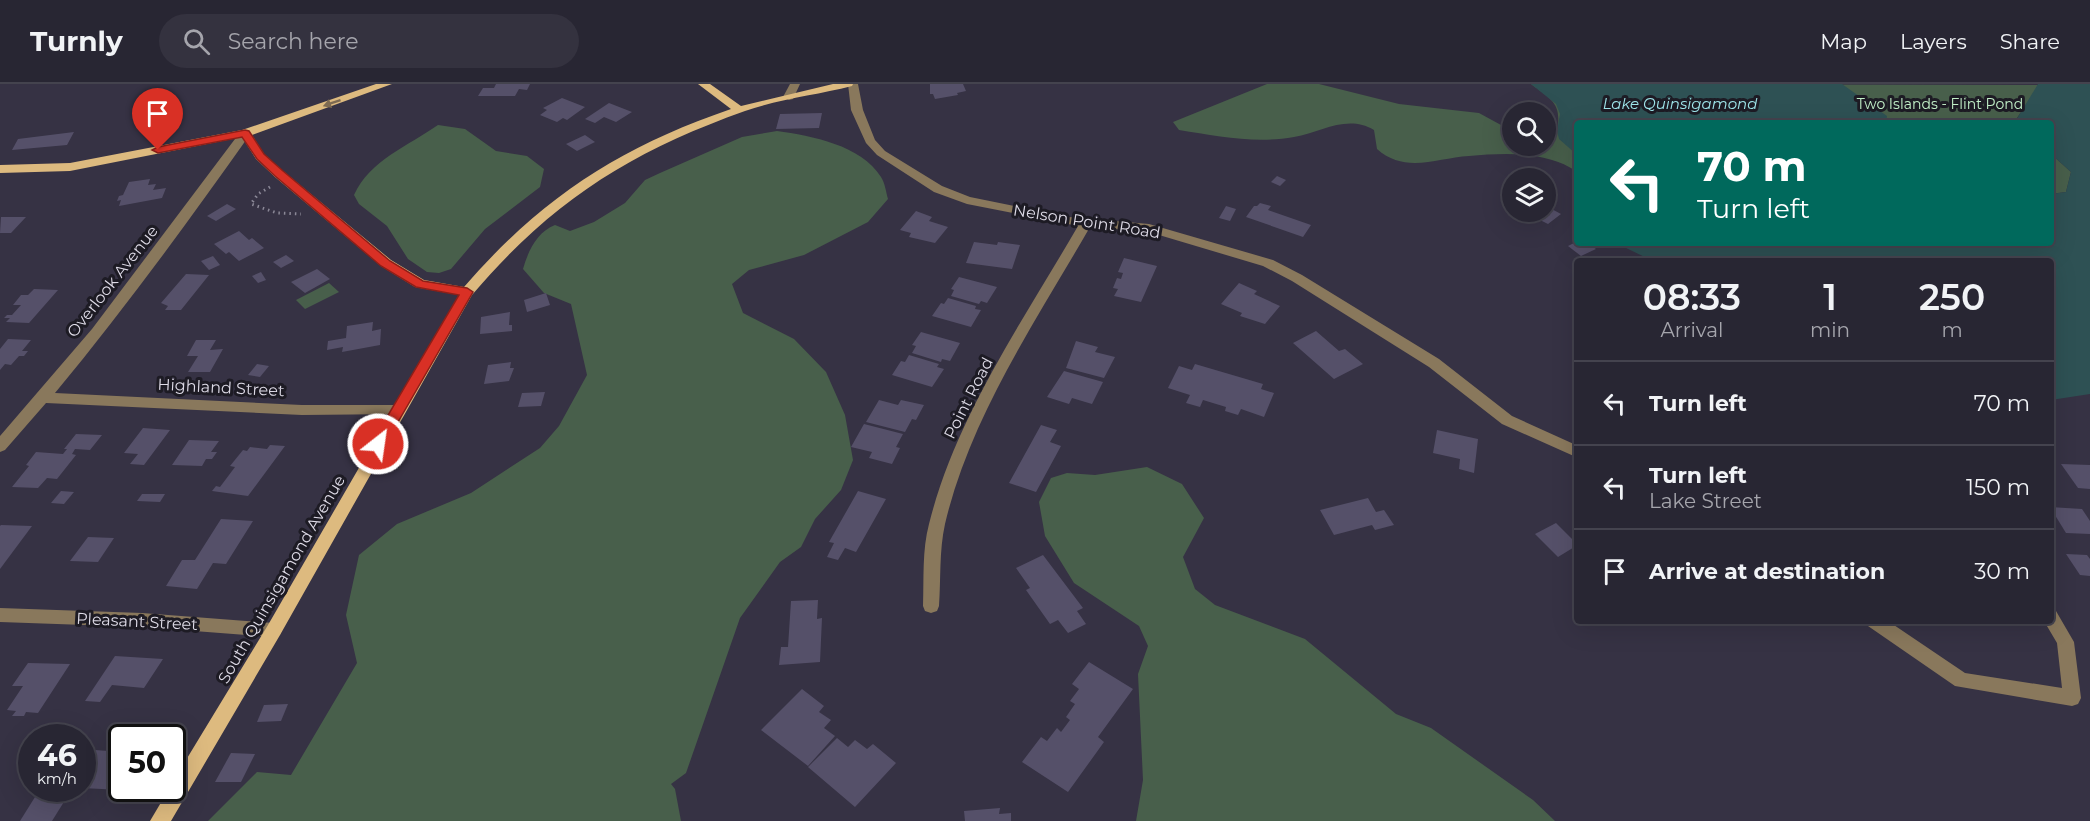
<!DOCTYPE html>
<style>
body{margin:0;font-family:Montserrat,sans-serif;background:#34323f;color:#f1f3f6;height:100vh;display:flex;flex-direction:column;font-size:22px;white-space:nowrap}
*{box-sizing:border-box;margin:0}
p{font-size:20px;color:#a5a5ac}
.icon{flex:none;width:33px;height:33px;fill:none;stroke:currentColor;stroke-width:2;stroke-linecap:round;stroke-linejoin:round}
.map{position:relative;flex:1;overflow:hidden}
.side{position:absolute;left:1574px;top:174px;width:480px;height:366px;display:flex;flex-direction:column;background:#282633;border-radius:6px;box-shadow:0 6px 24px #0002,0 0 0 2px #44434e}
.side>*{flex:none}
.top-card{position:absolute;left:1574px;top:36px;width:480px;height:126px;border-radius:6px;box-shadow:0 6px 24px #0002,0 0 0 2px #44434e;background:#00695c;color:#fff;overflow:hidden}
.fabs{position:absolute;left:1502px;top:18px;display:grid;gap:12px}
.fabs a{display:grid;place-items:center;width:54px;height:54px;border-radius:50%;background:#282633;box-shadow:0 6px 24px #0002,0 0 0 2px #44434e;font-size:30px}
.speed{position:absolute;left:18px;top:640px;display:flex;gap:12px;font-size:30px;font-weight:700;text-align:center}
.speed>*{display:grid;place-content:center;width:78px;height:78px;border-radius:50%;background:#282633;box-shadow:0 6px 24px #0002,0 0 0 2px #44434e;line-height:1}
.speed small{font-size:15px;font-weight:400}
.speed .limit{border:3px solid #111;border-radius:9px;background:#fff;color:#111}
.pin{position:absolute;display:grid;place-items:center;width:51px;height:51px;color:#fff;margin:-62px -26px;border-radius:50% 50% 50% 0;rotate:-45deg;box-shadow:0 0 6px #0007}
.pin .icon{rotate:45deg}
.me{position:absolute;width:66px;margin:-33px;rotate:30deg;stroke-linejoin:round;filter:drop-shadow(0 0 4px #0008)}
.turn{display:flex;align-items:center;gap:21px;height:126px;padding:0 24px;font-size:27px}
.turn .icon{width:78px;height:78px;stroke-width:2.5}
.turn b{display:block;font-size:42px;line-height:51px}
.eta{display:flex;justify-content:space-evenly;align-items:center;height:102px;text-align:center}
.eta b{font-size:36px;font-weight:600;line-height:42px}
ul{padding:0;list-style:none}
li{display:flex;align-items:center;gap:18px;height:84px;padding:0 24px;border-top:2px solid #44434e}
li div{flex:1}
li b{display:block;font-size:22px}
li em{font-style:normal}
header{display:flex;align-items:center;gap:36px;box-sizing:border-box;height:84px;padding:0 30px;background:#282633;border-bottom:2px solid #44434e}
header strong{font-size:28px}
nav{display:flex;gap:33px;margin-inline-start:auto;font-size:21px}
.search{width:420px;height:54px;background:#34323f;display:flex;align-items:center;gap:15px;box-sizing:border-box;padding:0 21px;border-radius:33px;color:#a5a5ac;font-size:22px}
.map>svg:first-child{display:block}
</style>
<header>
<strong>Turnly</strong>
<div class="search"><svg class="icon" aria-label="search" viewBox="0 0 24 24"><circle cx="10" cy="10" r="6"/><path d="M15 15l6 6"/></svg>Search here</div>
<nav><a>Map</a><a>Layers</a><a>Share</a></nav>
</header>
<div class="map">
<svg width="2090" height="737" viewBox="0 0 2090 737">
<rect width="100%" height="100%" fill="#363244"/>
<!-- green -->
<g fill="#485f4b">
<path d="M1267,0h52l80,20 80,9 33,18v15h33v-8l12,-7c5,-28 -5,-31 -26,-47l508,1 -24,36 1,2h-440v48c-31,-20 -71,-18 -107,-15 -32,2 -64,18 -92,-7l-3,-19c-27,-16 -52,2 -80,7 -39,7 -77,-1 -115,-7l-6,-8z"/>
<path d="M438,41l27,4 31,22 31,5 17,13 -4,18 -55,42 -34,40 -12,4 -12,-1 -19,-13 -21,-33 -28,-22 -5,-9c16,-35 54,-49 84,-70z"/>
<path d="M777,47c35,5 84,14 104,46 4,6 5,15 7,22l-20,23 -64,33 -55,15 -17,14 11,29 51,26 32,33 19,43 8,45 -12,30 -26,29 -14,28 -21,15 -40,56 -54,155 -15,11 4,5 6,32h-473l49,-49 34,3 66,-112 -11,-48 13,-60 38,-31 74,-31 69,-45 19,-22 28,-51 -16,-71 -27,-11 -21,-24c5,-18 14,-37 32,-44l15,6 24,-9 31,-19 20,-23 15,-7 82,-36z"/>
<polygon points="2051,70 2071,88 2066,108 2051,110"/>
<polygon points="329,199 339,208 305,225 296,216"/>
<polygon points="1147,383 1182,400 1204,434 1183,473 1195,505 1215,521 1305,555 1396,630 1431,644 1533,716 1555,737 1136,737 1143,696 1138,590 1148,562 1139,542 1074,499 1045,452 1039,418 1051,394 1067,389 1095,391"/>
</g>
<!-- water -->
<g fill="#2e5154">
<polygon points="1531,0 1842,0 1887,32 1886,39 1576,39 1576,70 1559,55 1557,47 1560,30 1556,20"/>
<polygon points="2038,0 2090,0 2090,310 2051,316 2050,177 1653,177 1624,163 1623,159 2050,159 2051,110 2066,108 2071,88 2051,70 2050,39 2015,38"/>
</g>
<!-- building -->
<g fill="#555069">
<polygon points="496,0 530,0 527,6 519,5 515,12 478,12 483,4 494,4"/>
<polygon points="930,0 963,0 966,7 957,9 958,11 935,15 933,10 930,10"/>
<polygon points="562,14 585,23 567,36 563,34 557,38 540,31 547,26 543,24"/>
<polygon points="609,19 632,28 616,38 604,33 595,39 585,35"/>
<polygon points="822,29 819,44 776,45 780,30"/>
<polygon points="74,48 67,61 12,66 18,55"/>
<polygon points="585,51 595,58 577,67 566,60"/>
<polygon points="1277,92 1286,96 1280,102 1271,98"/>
<polygon points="150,95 148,101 156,100 153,106 166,104 162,114 119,122 121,116 117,117 119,112 123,111 129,98"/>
<polygon points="1545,118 1548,120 1546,122 1561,130 1548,140 1524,128 1545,128"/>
<polygon points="1260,119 1271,122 1268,126 1311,141 1303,153 1246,133 1254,122 1257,122"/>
<polygon points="227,120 236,125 216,137 207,132"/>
<polygon points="1226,122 1236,125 1230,137 1219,134"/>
<polygon points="916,127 932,133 929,137 948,143 935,159 909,153 911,149 900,146"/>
<polygon points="1,133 26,133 11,149 0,149"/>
<polygon points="239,147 249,156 252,154 264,164 239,177 229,168 226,170 214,160"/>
<polygon points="974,158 997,161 998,158 1020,161 1012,185 966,179"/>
<polygon points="1576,158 1588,159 1596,165 1581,172 1568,162"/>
<polygon points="286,171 294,177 281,184 273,178"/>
<polygon points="213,172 220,181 209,186 201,177"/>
<polygon points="1124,174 1157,182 1141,218 1114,212 1118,205 1113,204 1117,194 1121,195 1123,189 1118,188"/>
<polygon points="317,185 330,195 305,209 291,198"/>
<polygon points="261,188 266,196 258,199 252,192"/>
<polygon points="186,190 209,191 181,226 165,226 168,222 161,219"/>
<polygon points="959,193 997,203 987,219 981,217 979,220 951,212 954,206 951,205"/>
<polygon points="1239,199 1257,207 1254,210 1280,222 1265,240 1240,232 1242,229 1221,220"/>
<polygon points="34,205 58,206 29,239 6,238 10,234 4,234 7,231 12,231 21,221 13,221 21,211 28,211"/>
<polygon points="546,209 550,221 527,228 524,216"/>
<polygon points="948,214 976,222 975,225 981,226 971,243 932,232 941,219 944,220"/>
<polygon points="510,228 509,241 512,241 512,247 480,250 481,233"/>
<polygon points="373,238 372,247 381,245 380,261 342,268 343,263 327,266 328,257 346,254 347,242"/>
<polygon points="1316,247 1339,267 1345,265 1363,280 1334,295 1293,259"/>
<polygon points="921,248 960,259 950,277 942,275 941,278 912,269 916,262 912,261"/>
<polygon points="8,255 31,256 22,267 28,267 24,272 19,272 11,281 5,280 0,286 0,265"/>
<polygon points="196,256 216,256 210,266 223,265 210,288 188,288 198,272 187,272"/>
<polygon points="1076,257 1098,263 1095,268 1115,273 1104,294 1066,284"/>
<polygon points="909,271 939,280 937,283 944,285 932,303 892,291 901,277 905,278"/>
<polygon points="511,278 510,284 514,284 509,297 484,300 488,281"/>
<polygon points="257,280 269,282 260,293 248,291"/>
<polygon points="1195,280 1263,300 1261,305 1274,309 1264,333 1241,325 1238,331 1225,327 1226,323 1203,316 1200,323 1186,319 1190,311 1168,304 1179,282 1192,286"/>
<polygon points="1064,287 1103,298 1092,320 1072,314 1069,320 1047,313"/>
<polygon points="545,308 541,322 518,323 522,309"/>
<polygon points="879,316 898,321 901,316 924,321 916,336 912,335 905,348 866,338"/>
<polygon points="864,340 903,350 896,363 900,364 892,380 869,374 872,368 851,363"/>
<polygon points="1041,341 1057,346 1050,358 1061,362 1036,408 1009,399"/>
<polygon points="143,344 170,346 144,381 130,380 138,370 124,369"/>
<polygon points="1437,346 1478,355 1474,389 1459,385 1460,375 1433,369"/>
<polygon points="76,350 102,351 90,366 75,365 72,370 76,371 57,395 47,394 38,404 12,403 29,382 26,381 36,368 63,370 67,365 64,365"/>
<polygon points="189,356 219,357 211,368 217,368 212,375 206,375 202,382 172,381"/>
<polygon points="270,361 285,362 248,412 212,407 216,402 220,403 235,383 230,382 243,366 247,367 250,363 267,365"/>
<polygon points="2061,380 2090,381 2090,405 2078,404"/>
<polygon points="61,407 74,408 64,420 51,419"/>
<polygon points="858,407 886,415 856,468 845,464 838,476 827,473 834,459 829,458"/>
<polygon points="142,410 165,410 160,418 137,417"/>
<polygon points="1368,414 1376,428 1384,426 1394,441 1375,446 1372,441 1334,451 1320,426"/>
<polygon points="2050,423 2082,425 2090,437 2090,450 2066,449"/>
<polygon points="221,435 253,437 226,480 213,479 197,505 166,502 182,476 195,476"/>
<polygon points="1556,439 1576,459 1576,462 1558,473 1535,450"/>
<polygon points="1,441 32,442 0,485 0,442"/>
<polygon points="88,453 114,454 98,478 70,477"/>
<polygon points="2066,470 2087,471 2090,475 2090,492 2080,491"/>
<polygon points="1043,471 1083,524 1077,527 1086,540 1068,549 1058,536 1050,540 1026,506 1030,504 1016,484"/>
<polygon points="818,516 817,535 822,534 820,578 779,581 781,563 788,563 791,517"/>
<polygon points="115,572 163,575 144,604 112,601 100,618 85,617"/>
<polygon points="1089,578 1133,605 1098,653 1104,658 1068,708 1022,678 1041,653 1047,657 1057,644 1061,648 1070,636 1066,633 1075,620 1070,617 1079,605 1072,600"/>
<polygon points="28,579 70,580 38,629 26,628 24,632 12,632 16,627 7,626 23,602 12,602"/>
<polygon points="802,605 824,622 819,628 831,636 824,644 835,652 808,682 761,646"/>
<polygon points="288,620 281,637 257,638 264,621"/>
<polygon points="837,654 848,663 855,656 867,665 873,660 896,679 855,723 808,683"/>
<polygon points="95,666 122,668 121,706 82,704 82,683"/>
<polygon points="231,669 255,670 241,698 215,698"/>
<polygon points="40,705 72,705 52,737 20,737"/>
<polygon points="1000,724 999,730 1011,729 1011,737 965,737 964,727"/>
</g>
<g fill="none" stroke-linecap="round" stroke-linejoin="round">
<!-- path -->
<polyline stroke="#8b8897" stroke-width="3" stroke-dasharray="1.5 4" stroke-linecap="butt" points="270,103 258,110 251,120 277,129 301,130"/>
<!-- minor -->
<g fill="#89785c" fill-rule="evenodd">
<polygon points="790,0 800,0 793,15 789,16 783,13"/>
<path d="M848,0h10l5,26 12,30 10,11 57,35 28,11 99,20 80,7 124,36 29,15 137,84 73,57 64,29v12l-74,-33 -73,-57 -137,-86 -29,-15 -114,-34 -59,-5c-54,94 -120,190 -145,297 -6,27 -4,55 -6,82l-2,5 -6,2 -6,-2 -2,-5c1,-27 -1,-56 6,-82 27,-108 94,-203 149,-298l-111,-22 -33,-12 -57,-37 -11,-12 -15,-33z"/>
<path d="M245,46l6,3c-63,89 -127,177 -196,260l247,12h96l5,1 2,4 -2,4 -101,1 -256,-12 -41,47 -5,2v-16l92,-107 149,-198z"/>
<polygon points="0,524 142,529 274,539 280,541 282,546 280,551 274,553 142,543 0,538"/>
<polygon points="2050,525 2056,527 2074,558 2081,614 2078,620 2072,622 1955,602 1868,542 1866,537 1888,537 1965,589 2062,604 2057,559 2044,537 2050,537"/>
</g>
<!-- major -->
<path fill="#ddba7f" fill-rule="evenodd" d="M376,0h16l-140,51 12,19 19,17 108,89 33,20 40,7c77,-89 156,-140 267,-178l-33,-25h12l31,22 92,-22h20l-1,2c-35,9 -73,13 -107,25 -115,41 -193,90 -273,184l-192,340 -109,186h-21l19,-32h3v-6l96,-158 191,-330 -44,-8 -34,-21 -106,-89 -19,-18 -14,-22 -172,34 -70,2v-8l70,-2 172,-33z"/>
</g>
<!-- one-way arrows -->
<defs><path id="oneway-solid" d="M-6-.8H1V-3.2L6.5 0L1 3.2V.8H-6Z" transform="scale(1.5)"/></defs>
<use fill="#7d6a52" href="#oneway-solid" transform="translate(332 19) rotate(161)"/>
<!-- route -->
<polygon fill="#d93025" stroke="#8d1f18" stroke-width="1.5" points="245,46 249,47 264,70 283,87 390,177 423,197 467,204 473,208 383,364 378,365 371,360 459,211 416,203 381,182 275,92 257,75 242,53 158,69 152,66 158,63"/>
<g text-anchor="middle" stroke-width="6" stroke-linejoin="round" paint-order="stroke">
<!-- far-park labels -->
<g font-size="14" fill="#c3f1c9" stroke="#1d1b24">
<text x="1940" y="25">Two Islands - Flint Pond</text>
</g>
<!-- far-water labels -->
<g font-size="15" font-style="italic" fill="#9fe6eb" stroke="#1d1b24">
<text x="1680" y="25">Lake Quinsigamond</text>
</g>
<!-- street labels -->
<g font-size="16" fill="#dedbe7" stroke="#1d1b24">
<text transform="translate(1087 137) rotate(9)" y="6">Nelson Point Road</text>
<text transform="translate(112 197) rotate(-52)" y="6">Overlook Avenue</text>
<text transform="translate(221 303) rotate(3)" y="6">Highland Street</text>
<text transform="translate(968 314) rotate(-63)" y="6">Point Road</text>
<text transform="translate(281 495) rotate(-60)" y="6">South Quinsigamond Avenue</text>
<text transform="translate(137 537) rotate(3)" y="6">Pleasant Street</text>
</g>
</g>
</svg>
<div class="fabs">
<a><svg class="icon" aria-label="search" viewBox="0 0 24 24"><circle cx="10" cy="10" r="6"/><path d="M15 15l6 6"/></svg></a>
<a><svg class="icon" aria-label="layers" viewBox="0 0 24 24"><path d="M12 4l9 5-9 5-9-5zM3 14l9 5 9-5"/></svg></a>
</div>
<div class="speed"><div>46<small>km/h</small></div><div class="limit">50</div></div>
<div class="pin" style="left:158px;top:66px;background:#d93025"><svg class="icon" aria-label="arrive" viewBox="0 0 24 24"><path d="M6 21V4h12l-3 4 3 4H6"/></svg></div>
<svg class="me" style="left:378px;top:360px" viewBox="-20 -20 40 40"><circle r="17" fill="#d93025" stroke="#fff" stroke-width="3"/><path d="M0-11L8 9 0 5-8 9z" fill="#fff"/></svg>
<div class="top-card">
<div class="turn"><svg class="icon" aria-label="left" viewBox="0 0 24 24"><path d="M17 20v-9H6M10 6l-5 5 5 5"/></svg><div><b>70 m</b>Turn left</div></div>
</div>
<section class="side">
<div class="eta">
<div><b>08:33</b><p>Arrival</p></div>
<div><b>1</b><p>min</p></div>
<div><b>250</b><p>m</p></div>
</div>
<ul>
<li><svg class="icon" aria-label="left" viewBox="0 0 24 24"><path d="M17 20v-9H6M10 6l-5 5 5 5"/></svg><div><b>Turn left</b></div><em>70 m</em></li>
<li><svg class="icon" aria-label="left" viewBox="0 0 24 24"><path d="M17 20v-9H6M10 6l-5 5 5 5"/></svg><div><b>Turn left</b><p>Lake Street</p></div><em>150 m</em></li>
<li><svg class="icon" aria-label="arrive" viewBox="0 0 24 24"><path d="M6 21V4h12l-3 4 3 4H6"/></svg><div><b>Arrive at destination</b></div><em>30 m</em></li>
</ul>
</section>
</div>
